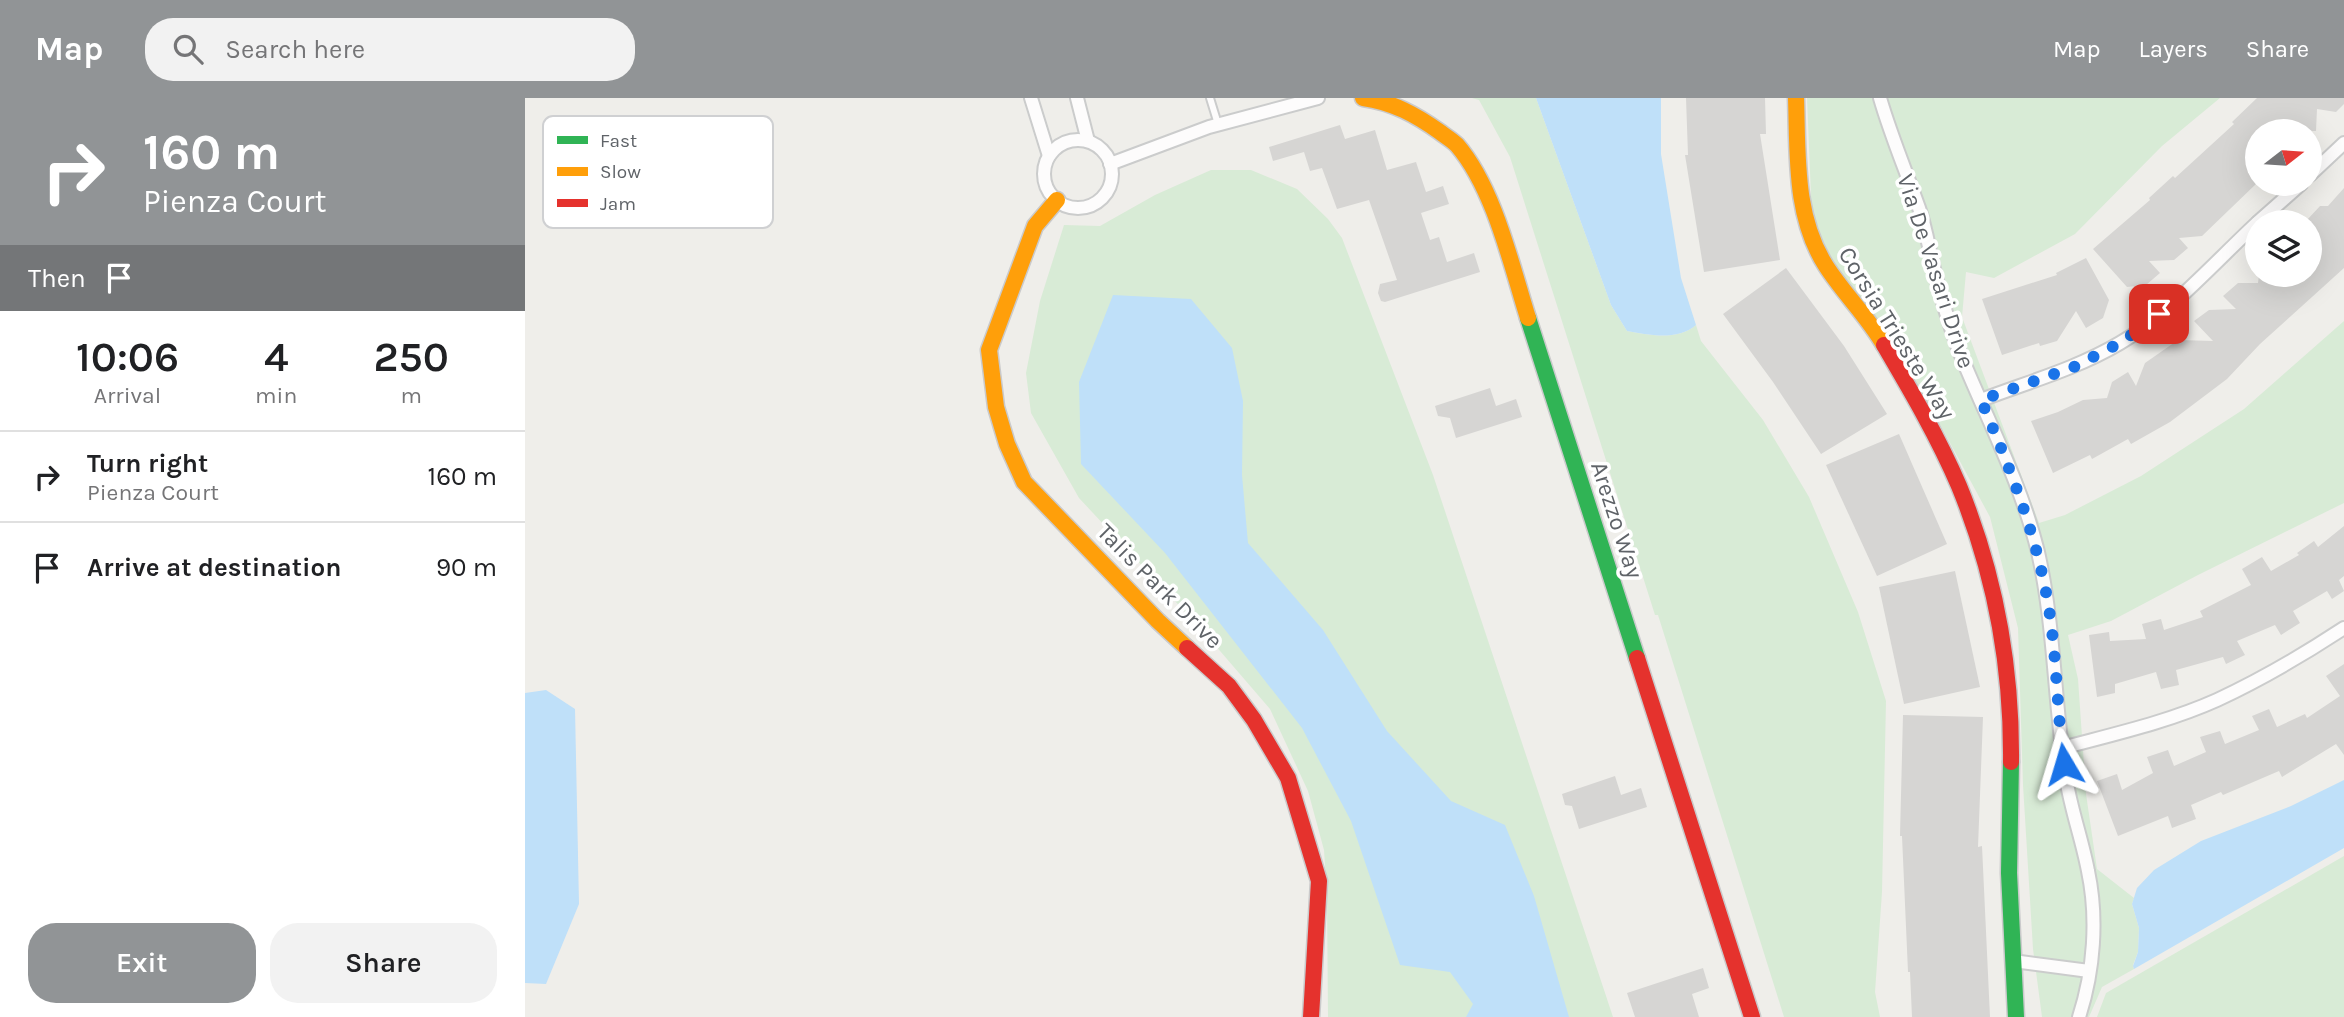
<!DOCTYPE html>
<style>
body{margin:0;font-family:Karla,sans-serif;background:#f2f2f2;color:#202124;height:100vh;display:flex;flex-direction:column;font-size:26px;white-space:nowrap}
*{box-sizing:border-box;margin:0}
p{font-size:23px;color:#757577}
.icon{flex:none;width:38px;height:38px;fill:none;stroke:currentColor;stroke-width:2;stroke-linecap:round;stroke-linejoin:round}
.map{position:relative;flex:1;overflow:hidden}
.side{display:flex;flex-direction:column;background:#fff;width:525px}
.side>*{flex:none}
.banner{background:#919496;color:#fff;overflow:hidden}
.needle{width:46px;rotate:73deg}
.fabs{position:absolute;left:1720px;top:21px;display:grid;gap:14px}
.fabs a{display:grid;place-items:center;width:77px;height:77px;border-radius:50%;background:#fff;box-shadow:0 7px 28px #0002;font-size:35px}
.pin{position:absolute;display:grid;place-items:center;width:60px;height:60px;color:#fff;margin:-30px;border-radius:14px;box-shadow:0 4px 10px #0006}
.me{position:absolute;width:77px;margin:-38px;rotate:353deg;stroke-linejoin:round;filter:drop-shadow(0 0 5px #0008)}
.turn{display:flex;align-items:center;gap:24px;height:147px;padding:0 28px;font-size:32px}
.turn .icon{width:91px;height:91px;stroke-width:2.5}
.turn b{display:block;font-size:49px;line-height:60px}
.then{display:flex;align-items:center;height:66px;padding:0 28px;background:#0003;gap:14px;font-size:26px}
.eta{display:flex;justify-content:space-evenly;align-items:center;height:119px;text-align:center}
.eta b{font-size:42px;font-weight:600;line-height:49px}
.cta{display:flex;gap:14px;margin-top:auto;padding:14px 28px}
.cta a{flex:1;height:80px;border-radius:28px;background:#919496;color:#fff;font-size:28px;font-weight:600;line-height:80px;text-align:center}
.cta a+a{background:#f2f2f2;color:#202124}
ul{padding:0;list-style:none}
li{display:flex;align-items:center;gap:21px;height:91px;padding:0 28px;border-top:2px solid #e0e0e0}
li div{flex:1}
li b{display:block;font-size:26px}
li em{font-style:normal}
header{display:flex;align-items:center;gap:42px;box-sizing:border-box;height:98px;padding:0 35px;background:#919496;color:#fff}
header strong{font-size:33px}
nav{display:flex;gap:38px;margin-inline-start:auto;font-size:24px}
.search{width:490px;height:63px;background:#f2f2f2;display:flex;align-items:center;gap:18px;box-sizing:border-box;padding:0 24px;border-radius:28px;color:#757577;font-size:26px}
main{display:flex;flex:1;min-height:0}
.map>svg:first-child{display:block}
</style>
<header>
<strong>Map</strong>
<div class="search"><svg class="icon" aria-label="search" viewBox="0 0 24 24"><circle cx="10" cy="10" r="6"/><path d="M15 15l6 6"/></svg>Search here</div>
<nav><a>Map</a><a>Layers</a><a>Share</a></nav>
</header>
<main>
<section class="side">
<div class="banner">
<div class="turn"><svg class="icon" aria-label="right" viewBox="0 0 24 24"><path d="M7 20v-9h11M14 6l5 5-5 5"/></svg><div><b>160 m</b>Pienza Court</div></div>
<div class="then">Then<svg class="icon" aria-label="arrive" viewBox="0 0 24 24"><path d="M6 21V4h12l-3 4 3 4H6"/></svg></div>
</div>
<div class="eta">
<div><b>10:06</b><p>Arrival</p></div>
<div><b>4</b><p>min</p></div>
<div><b>250</b><p>m</p></div>
</div>
<ul>
<li><svg class="icon" aria-label="right" viewBox="0 0 24 24"><path d="M7 20v-9h11M14 6l5 5-5 5"/></svg><div><b>Turn right</b><p>Pienza Court</p></div><em>160 m</em></li>
<li><svg class="icon" aria-label="arrive" viewBox="0 0 24 24"><path d="M6 21V4h12l-3 4 3 4H6"/></svg><div><b>Arrive at destination</b></div><em>90 m</em></li>
</ul>
<div class="cta"><a>Exit</a><a>Share</a></div>
</section>
<div class="map">
<svg width="1819" height="919" viewBox="0 0 1819 919">
<rect width="100%" height="100%" fill="#efeeea"/>
<!-- green -->
<g fill="#d8ebd6">
<path d="M947,0h64l75,207 16,26c21,4 51,10 69,-6l5,16 62,79 46,77 49,115 28,89 -4,191 -7,100 5,25h-96l-126,-402h-3l-145,-458 -31,-57z"/>
<polygon points="1282,0 1695,0 1637,48 1550,136 1469,180 1441,174 1437,219 1514,425 1540,417 1616,378 1719,311 1819,223 1819,405 1673,477 1586,523 1543,537 1553,581 1561,696 1572,771 1609,800 1607,806 1614,830 1613,854 1608,867 1609,871 1577,889 1564,919 1517,919 1508,851 1498,687 1493,530 1465,419 1418,332 1353,223 1305,162 1287,123"/>
<polygon points="686,72 726,72 772,91 803,121 817,140 908,377 1088,919 803,919 802,798 799,752 783,693 745,611 677,532 554,400 506,315 501,275 515,203 539,127 575,128 630,97"/>
<polygon points="1819,758 1819,919 1572,919 1581,895"/>
</g>
<!-- water -->
<g fill="#bfe0f9">
<path d="M1011,0h125v56l20,124 15,47c-18,16 -48,10 -69,6l-16,-26z"/>
<polygon points="588,197 666,201 707,250 718,303 717,377 723,445 798,532 862,633 926,703 980,727 1009,798 1044,919 941,919 948,906 925,874 875,867 826,723 777,630 640,455 556,366 554,284"/>
<polygon points="21,592 50,611 54,806 21,886 0,885 0,595"/>
<polygon points="1819,682 1819,750 1609,871 1608,868 1613,854 1614,830 1607,806 1612,790 1629,772 1676,743 1766,708"/>
</g>
<!-- building -->
<g fill="#d6d5d3">
<polygon points="1161,0 1240,0 1241,36 1235,36 1255,162 1179,174 1160,57 1163,57"/>
<polygon points="1732,0 1819,0 1819,6 1811,14 1792,11 1791,33 1732,33 1732,85 1677,138 1654,140 1663,150 1649,162 1624,163 1635,175 1621,187 1602,189 1568,151 1625,102 1624,100 1648,78 1650,80 1709,26 1707,24"/>
<polygon points="815,27 820,41 850,32 862,72 891,64 901,94 918,88 924,106 896,115 905,142 914,139 922,164 949,155 955,174 860,204 856,203 853,195 855,186 872,182 844,102 812,111 797,70 785,73 779,54 748,63 744,49"/>
<polygon points="1819,90 1819,170 1735,246 1702,281 1645,324 1606,346 1603,341 1567,361 1565,357 1528,375 1506,323 1533,314 1558,302 1582,300 1587,284 1603,274 1611,288 1620,265 1653,242 1688,243 1669,223 1684,212 1711,211 1698,198 1713,185 1733,185 1734,177 1785,177 1785,124 1782,122 1795,108 1803,108"/>
<polygon points="1561,160 1584,202 1578,220 1561,230 1551,213 1532,243 1515,248 1514,245 1477,257 1457,201 1532,177 1531,175"/>
<polygon points="1261,170 1319,248 1362,316 1296,356 1248,284 1198,216"/>
<polygon points="965,290 971,308 991,301 997,319 931,340 925,320 913,318 910,308"/>
<polygon points="1374,336 1422,446 1352,478 1301,367"/>
<polygon points="1819,428 1819,478 1814,482 1819,493 1807,501 1802,493 1768,513 1775,525 1756,537 1750,527 1712,543 1720,557 1701,566 1698,559 1651,572 1654,587 1636,591 1631,574 1590,586 1590,595 1572,599 1564,537 1584,534 1585,543 1621,541 1617,526 1636,521 1639,532 1678,519 1675,513 1726,487 1717,471 1737,459 1746,473 1774,457 1772,455 1789,443 1793,449"/>
<polygon points="1430,473 1455,589 1379,606 1354,489"/>
<polygon points="1819,566 1819,657 1811,646 1757,679 1754,673 1698,697 1696,694 1666,707 1671,721 1647,730 1643,718 1593,738 1572,683 1592,676 1597,692 1628,675 1622,659 1643,652 1649,668 1681,654 1675,639 1695,633 1700,646 1734,632 1727,618 1744,611 1752,629 1780,616 1782,620 1815,598 1801,578"/>
<polygon points="1378,617 1458,619 1453,749 1457,748 1465,919 1387,919 1385,874 1383,874 1377,738 1375,738"/>
<polygon points="1090,678 1096,697 1116,690 1122,709 1054,731 1047,708 1040,707 1037,696"/>
<polygon points="1178,870 1184,890 1167,896 1174,919 1110,919 1102,895"/>
</g>
<g fill="none" stroke-linecap="round" stroke-linejoin="round">
<!-- lane casing -->
<g stroke="#cbcccc" stroke-width="10">
<polyline id="lane" points="685,0 693,26"/>
</g>
<!-- street casing -->
<g stroke="#cbcccc" stroke-width="16">
<g id="street">
<polyline points="506,0 524,58"/>
<polyline points="552,0 563,43"/>
<path d="M1355,0c11,38 26,73 39,110 7,20 10,41 15,61 8,32 18,66 31,96 26,62 57,122 73,187 17,75 16,151 28,226 5,32 16,61 22,93 10,47 6,100 -9,146"/>
<circle cx="553" cy="76" r="34"/>
<polyline points="585,66 684,29 793,0"/>
<polyline points="1785,77 1819,45"/>
<polyline points="1733,124 1776,86"/>
<path d="M1456,302c47,-18 95,-31 139,-57 47,-27 96,-82 137,-120"/>
<path d="M1537,650c52,-14 106,-26 155,-48 45,-21 86,-45 127,-72"/>
<polyline points="1488,863 1564,873"/>
</g>
</g>
<!-- fast casing -->
<g stroke="#cacacb" stroke-width="19">
<g id="fast">
<polyline points="1003,220 1112,560"/>
<polyline points="1486,664 1484,775 1491,919"/>
</g>
</g>
<!-- slow casing -->
<g stroke="#cacacb" stroke-width="19">
<g id="slow">
<path d="M838,0c30,4 53,17 77,34 5,4 12,8 17,13 37,43 54,119 71,173"/>
<path d="M1271,0c2,57 -2,118 30,168 18,28 42,51 58,79"/>
<polyline points="532,102 510,128 464,252 471,309 482,346 499,384 633,523 662,550"/>
</g>
</g>
<!-- jam casing -->
<g stroke="#cacacb" stroke-width="19">
<g id="jam">
<path d="M1359,247c27,46 54,92 75,141 36,88 53,182 52,276"/>
<polyline points="662,550 704,588 729,622 763,680 794,783 786,919"/>
<polyline points="1112,560 1227,919"/>
</g>
</g>
<!-- lane -->
<use href="#lane" stroke="#fdfcfc" stroke-width="6"/>
<!-- street -->
<use href="#street" stroke="#fdfcfc" stroke-width="12"/>
<!-- fast -->
<use href="#fast" stroke="#30b455" stroke-width="16"/>
<!-- slow -->
<use href="#slow" stroke="#ff9f0a" stroke-width="16"/>
<!-- jam -->
<use href="#jam" stroke="#e5322d" stroke-width="16"/>
</g>
<g fill="none" stroke-linecap="round" stroke-linejoin="round">
<!-- route -->
<path stroke="#1a73e8" stroke-width="12" stroke-dasharray="0 21.6" d="M1539,666c-7,-52 -7,-104 -15,-155 -12,-74 -39,-141 -68,-209l93,-33 48,-25 37,-28"/>
</g>
<g text-anchor="middle" stroke-width="7" stroke-linejoin="round" paint-order="stroke">
<!-- street labels -->
<g font-size="24" fill="#5f6368" stroke="#fff">
<text transform="translate(1411 173) rotate(72)" y="8">Via De Vasari Drive</text>
<text transform="translate(1372 235) rotate(58)" y="8">Corsia Trieste Way</text>
<text transform="translate(1092 422) rotate(72)" y="8">Arezzo Way</text>
<text transform="translate(635 488) rotate(45)" y="8">Talis Park Drive</text>
</g>
</g>
<!-- legend -->
<rect x="18" y="18" width="230" height="112" rx="10" fill="#fff" stroke="#cfd0d2" stroke-width="2"/>
<rect x="32" y="38" width="31" height="8" fill="#30b455"/>
<rect x="32" y="69" width="31" height="9" fill="#ff9f0a"/>
<rect x="32" y="101" width="31" height="8" fill="#e5322d"/>
<g font-size="19" fill="#5f6368">
<text x="75" y="49">Fast</text>
<text x="75" y="80">Slow</text>
<text x="75" y="112">Jam</text>
</g>
</svg>
<div class="fabs">
<a><svg class="needle" viewBox="-14 -14 28 28"><path d="M0-13l5 13h-10z" fill="#e53935"/><path d="M0 13l5-13h-10z" fill="#757577"/></svg></a>
<a><svg class="icon" aria-label="layers" viewBox="0 0 24 24"><path d="M12 4l9 5-9 5-9-5zM3 14l9 5 9-5"/></svg></a>
</div>
<div class="pin" style="left:1634px;top:216px;background:#d93025"><svg class="icon" aria-label="arrive" viewBox="0 0 24 24"><path d="M6 21V4h12l-3 4 3 4H6"/></svg></div>
<svg class="me" style="left:1539px;top:666px" viewBox="-20 -20 40 40"><path d="M0-17L14 15 0 8-14 15z" fill="#1a73e8" stroke="#fff" stroke-width="4"/></svg>
</div>
</main>
